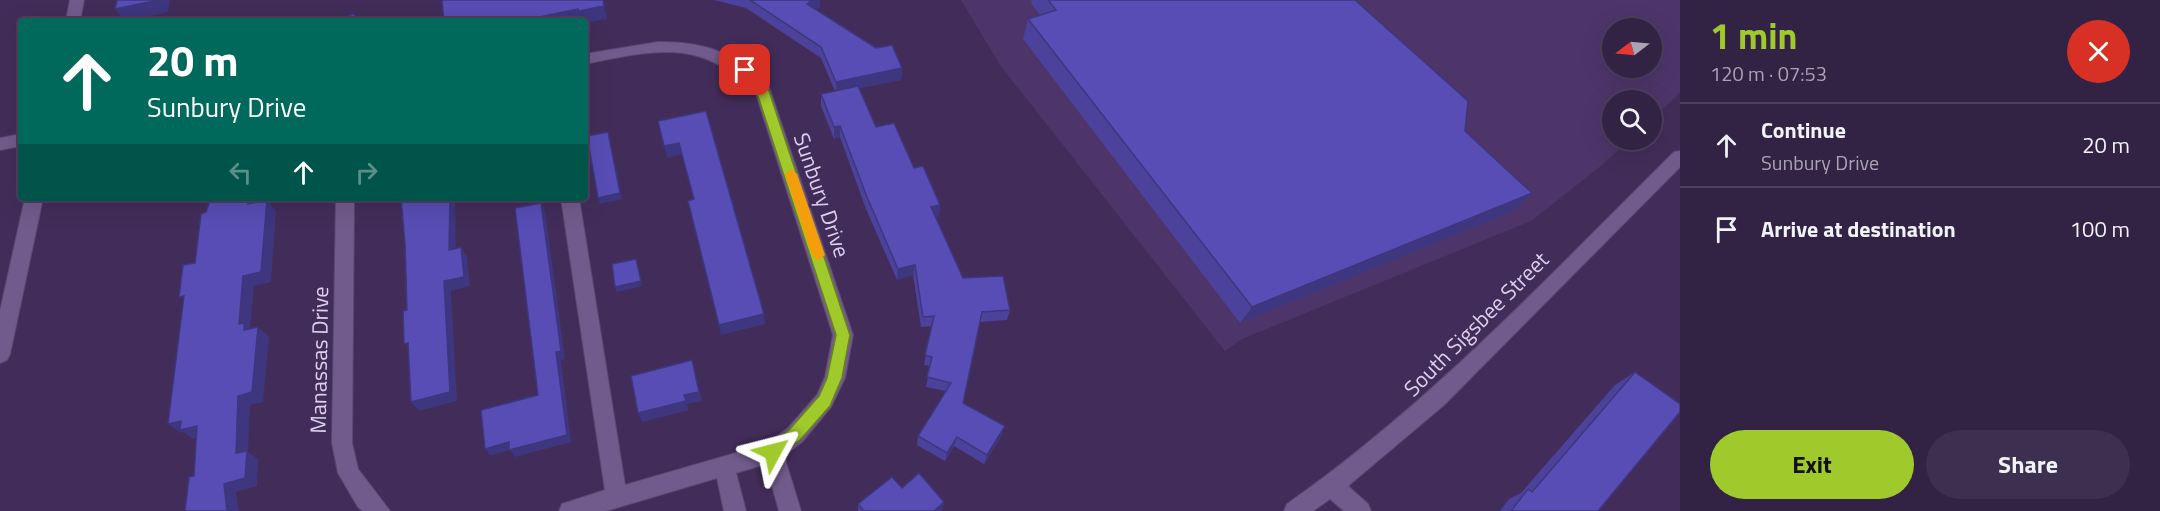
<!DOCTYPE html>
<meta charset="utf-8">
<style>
body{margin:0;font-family:"Titillium Web",sans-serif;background:#3d2f4f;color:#f1f3f6;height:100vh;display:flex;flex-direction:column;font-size:22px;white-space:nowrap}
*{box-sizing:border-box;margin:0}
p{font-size:20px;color:#a8a4b2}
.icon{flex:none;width:33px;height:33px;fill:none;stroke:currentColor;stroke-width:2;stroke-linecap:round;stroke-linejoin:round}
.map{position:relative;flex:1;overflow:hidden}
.details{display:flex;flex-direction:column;background:#322244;width:480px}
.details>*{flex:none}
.banner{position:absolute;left:18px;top:18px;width:570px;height:183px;border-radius:6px;box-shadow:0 6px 24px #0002,0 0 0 2px #4d3f5d;background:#00695c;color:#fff;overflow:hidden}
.needle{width:39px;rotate:254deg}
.tools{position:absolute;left:1602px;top:18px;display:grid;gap:12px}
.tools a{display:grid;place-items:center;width:60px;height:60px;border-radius:50%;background:#322244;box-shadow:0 6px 24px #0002,0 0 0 2px #4d3f5d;font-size:30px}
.pin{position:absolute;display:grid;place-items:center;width:51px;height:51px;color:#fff;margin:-26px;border-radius:12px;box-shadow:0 3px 9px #0006}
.me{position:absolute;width:66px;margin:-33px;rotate:52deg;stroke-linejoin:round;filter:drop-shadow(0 0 4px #0008)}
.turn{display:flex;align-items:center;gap:21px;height:126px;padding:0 30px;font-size:27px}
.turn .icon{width:78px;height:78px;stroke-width:2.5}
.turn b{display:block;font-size:42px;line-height:51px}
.lanes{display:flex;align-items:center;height:57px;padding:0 30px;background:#0003;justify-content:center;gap:30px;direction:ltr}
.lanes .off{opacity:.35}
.round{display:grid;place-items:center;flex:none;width:63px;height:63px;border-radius:32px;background:#3d2f4f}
.head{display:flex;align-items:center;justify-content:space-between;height:102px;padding:0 30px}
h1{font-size:36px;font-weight:700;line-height:45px;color:#a0c92b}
.cta{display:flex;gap:12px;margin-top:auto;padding:12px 30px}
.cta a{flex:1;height:69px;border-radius:36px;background:#a0c92b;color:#111;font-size:24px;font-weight:700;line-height:69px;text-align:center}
.cta a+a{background:#3d2f4f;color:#f1f3f6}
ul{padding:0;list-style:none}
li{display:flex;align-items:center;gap:18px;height:84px;padding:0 30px;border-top:2px solid #4d3f5d}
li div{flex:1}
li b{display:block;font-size:22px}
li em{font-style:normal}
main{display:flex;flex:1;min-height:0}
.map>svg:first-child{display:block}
</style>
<main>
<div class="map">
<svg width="1680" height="511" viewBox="0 0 1680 511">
<rect width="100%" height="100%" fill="#422d5a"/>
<!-- built -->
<path fill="#4d3569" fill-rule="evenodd" d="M961,0h719v93l-28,26v-19h-40v40h17l-27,25 -71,56 -289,118 -17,12 -225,-286zM1612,28h40v40h-40z"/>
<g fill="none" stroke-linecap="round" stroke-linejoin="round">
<!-- minor casing -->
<g stroke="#5a486f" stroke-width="2">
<g id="minor">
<polygon points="70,0 84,0 80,21 66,21"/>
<path d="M658,42c49,0 76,10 111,45l84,248 -8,43 -14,29 -29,35 -18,14 17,55h-22l-13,-47 -30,9 10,38h-22l-7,-33 -111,33h-47l3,-7 43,-14 -44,-292h18l46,287 142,-41 21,-16 29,-33 8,-18 8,-42 -77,-241c-54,-57 -101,-44 -171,-30v-10z"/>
<polygon points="21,134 21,146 0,150 0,138"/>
<path d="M1680,151v16l-236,238 -96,81 20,18 3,7h-27l-14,-12 -17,12h-29l3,-7c144,-101 263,-229 387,-352z"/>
<polygon points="25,198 43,198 10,354 7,360 0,363 0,311"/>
<polygon points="336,198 354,198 352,443 358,469 390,511 363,511 358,507 338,473 332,443"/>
</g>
</g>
<!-- minor -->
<use href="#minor" fill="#715b8c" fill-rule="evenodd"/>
</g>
<!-- wall -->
<g fill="#4c429b">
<polygon points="714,0 820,0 820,7 816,10 902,68 901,80 859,88 876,127 914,168 940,205 939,216 936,217 963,278 1010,310 1007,320 980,322 963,403 1002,435 984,464 954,446 945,461 917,445 918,436 946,391 926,387 930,366 924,365 932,326 921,327 913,275 897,280 866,209 840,137 834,139 821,106 821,94 835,91 821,58 746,8"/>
<polygon points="1032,0 1355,0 1465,131 1514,211 1240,323 1023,39 1028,19 1040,15 1031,3"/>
<polygon points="1635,372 1598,511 1500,511 1509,499 1521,493 1615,385"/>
<polygon points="902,488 944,502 942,510 941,511 858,511 858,504"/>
</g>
<!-- shaded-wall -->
<g fill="#3e367e">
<polygon points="159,0 170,0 168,12 125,21 115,9"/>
<polygon points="603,0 607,19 585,23 585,21 520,21 578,9"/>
<polygon points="813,0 820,0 820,7 807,16 807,4"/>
<polygon points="902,68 901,80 836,93 836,82"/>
<polygon points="840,126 840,137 834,139 834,127"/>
<polygon points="608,132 622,199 600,204 598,198"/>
<polygon points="679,143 682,154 667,158 664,146"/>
<polygon points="1532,193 1514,211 1240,323 1252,307"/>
<polygon points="250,198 263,198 258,215 248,204"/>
<polygon points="450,198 455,198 456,260 449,250"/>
<polygon points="267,200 276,211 271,282 254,286 250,328 255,333 255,340 239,324 243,276"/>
<polygon points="541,203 545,212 565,359 561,360 571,442 515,457 510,450 490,456 485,449 509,442 567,435 556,352"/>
<polygon points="940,205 939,216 930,218 931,207"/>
<polygon points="461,247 467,257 470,286 451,291 457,401 419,411 411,402 444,281"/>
<polygon points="636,259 642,286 617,292 615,287"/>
<polygon points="915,265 913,275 897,280 898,269"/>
<polygon points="764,314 765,324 721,335 719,325"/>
<polygon points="258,327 269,337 263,402 250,405 248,452 258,459 257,486 236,492 239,511 227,511 224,484 238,396"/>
<polygon points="692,360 702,401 687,404 689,410 642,422 638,413 684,395"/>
<polygon points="181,421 197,426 210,435 193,439 183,432 181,433 168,424"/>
<polygon points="1005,426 1002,435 984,464 987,455"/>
<polygon points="957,437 954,446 945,461 947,453"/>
<polygon points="944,502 942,510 941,511 934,511"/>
</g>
<!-- building -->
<g fill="#584db4" stroke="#3e367e" stroke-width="1.5">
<polygon points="117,0 159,0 115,9"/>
<polygon points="442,0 603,0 604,6 579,11 578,9 520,21 444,21"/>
<polygon points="750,0 813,0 807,4 876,48 892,45 902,68 836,82 821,47"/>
<polygon points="1048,0 1355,0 1468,101 1465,131 1532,193 1252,307 1028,19 1056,10"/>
<polygon points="353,14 360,21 338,21"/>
<polygon points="858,86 876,127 894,123 914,168 923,166 940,205 931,207 963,278 1003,276 1010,310 982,312 963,403 1005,426 987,455 957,437 947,453 918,436 951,383 927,377 932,357 925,355 934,316 923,317 915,265 898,269 867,197 840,126 834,127 821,94"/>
<polygon points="706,111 764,314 719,325 688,201 694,199 679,143 664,146 658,121"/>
<polygon points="608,132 620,193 598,198 587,136"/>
<polygon points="211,198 250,198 248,204 267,200 261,272 243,276 239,324 244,323 244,330 258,327 252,392 238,396 236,453 247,451 245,478 224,484 227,511 185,511 189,477 194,476 197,426 180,430 181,421 168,424 184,296 179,297 183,265 195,263 201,214 206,212"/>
<polygon points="401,198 450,198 449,250 461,247 464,277 444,281 450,392 411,402 408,343 404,344 403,311 407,310 405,244"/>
<polygon points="541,203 561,351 556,352 567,435 509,450 509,442 485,449 481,410 538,395 515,208"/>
<polygon points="636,259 641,281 615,287 612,264"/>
<polygon points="692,360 699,392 684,395 686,401 638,413 631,376"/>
<polygon points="1635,372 1680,404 1680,412 1598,511 1511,511 1528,489 1532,492"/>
<polygon points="919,473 944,502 934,511 864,511 858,504 892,477 902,488"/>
</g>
<!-- route -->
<polygon fill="#a0c92b" stroke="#68831c" stroke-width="1.5" points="745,66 749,67 769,91 850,335 842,378 830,406 800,440 773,459 767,457 765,452 767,446 789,430 819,396 827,378 836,335 757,93 739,70"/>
<!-- slow -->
<polygon fill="#f59e0b" points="791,169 797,174 825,255 818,261 812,255 785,174"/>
<g text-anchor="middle" stroke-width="6" stroke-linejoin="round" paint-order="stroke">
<!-- street labels -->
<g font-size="22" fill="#dcd0ec" stroke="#422d5a">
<text transform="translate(822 195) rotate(71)" y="8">Sunbury Drive</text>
<text transform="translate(1476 324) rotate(-45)" y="8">South Sigsbee Street</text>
<text transform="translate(319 360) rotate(-89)" y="8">Manassas Drive</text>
</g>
</g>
</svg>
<div class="tools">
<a><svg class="needle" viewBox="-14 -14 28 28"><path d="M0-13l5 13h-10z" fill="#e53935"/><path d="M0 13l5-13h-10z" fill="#a8a4b2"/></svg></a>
<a><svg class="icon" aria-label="search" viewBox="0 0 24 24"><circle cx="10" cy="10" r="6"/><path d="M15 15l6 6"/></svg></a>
</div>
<div class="pin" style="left:745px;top:70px;background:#d93025"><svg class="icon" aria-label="arrive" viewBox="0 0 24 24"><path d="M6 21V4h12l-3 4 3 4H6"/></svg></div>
<svg class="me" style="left:773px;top:452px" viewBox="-20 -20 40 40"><path d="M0-17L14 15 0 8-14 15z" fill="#a0c92b" stroke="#fff" stroke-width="4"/></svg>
<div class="banner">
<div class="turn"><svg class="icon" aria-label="ahead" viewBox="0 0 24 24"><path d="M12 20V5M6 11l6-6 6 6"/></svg><div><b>20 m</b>Sunbury Drive</div></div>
<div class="lanes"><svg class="icon off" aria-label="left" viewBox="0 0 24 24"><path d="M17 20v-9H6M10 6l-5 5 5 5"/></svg><svg class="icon" aria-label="ahead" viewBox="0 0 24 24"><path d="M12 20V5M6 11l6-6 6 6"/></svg><svg class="icon off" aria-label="right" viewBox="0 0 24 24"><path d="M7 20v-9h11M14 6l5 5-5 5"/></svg></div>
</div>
</div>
<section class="details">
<div class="head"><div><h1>1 min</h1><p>120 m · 07:53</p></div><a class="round" style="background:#d93025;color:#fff"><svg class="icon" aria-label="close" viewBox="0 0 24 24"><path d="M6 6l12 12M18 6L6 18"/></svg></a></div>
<ul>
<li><svg class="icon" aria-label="ahead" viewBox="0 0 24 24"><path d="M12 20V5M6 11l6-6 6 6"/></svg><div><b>Continue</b><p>Sunbury Drive</p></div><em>20 m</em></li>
<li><svg class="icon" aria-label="arrive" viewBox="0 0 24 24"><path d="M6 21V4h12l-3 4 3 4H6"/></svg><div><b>Arrive at destination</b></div><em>100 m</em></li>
</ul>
<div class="cta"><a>Exit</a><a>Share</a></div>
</section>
</main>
